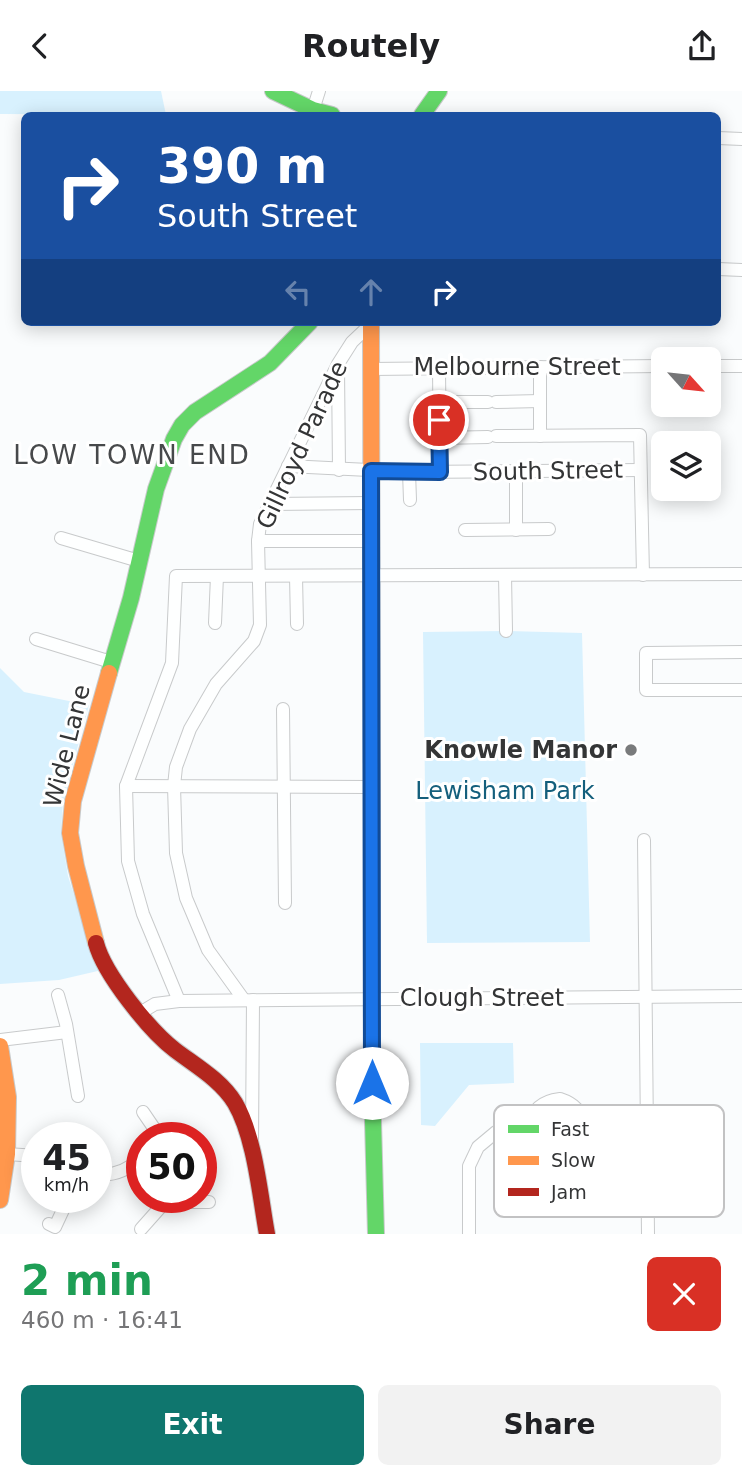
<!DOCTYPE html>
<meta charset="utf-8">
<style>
body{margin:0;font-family:"DejaVu Sans",sans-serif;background:#f2f2f2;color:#202124;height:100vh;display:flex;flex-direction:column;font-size:26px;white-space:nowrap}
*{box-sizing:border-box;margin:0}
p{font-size:23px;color:#757577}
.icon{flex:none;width:38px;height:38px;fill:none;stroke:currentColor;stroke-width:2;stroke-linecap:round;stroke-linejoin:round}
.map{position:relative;height:1143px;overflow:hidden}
.panel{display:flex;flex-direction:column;background:#fff;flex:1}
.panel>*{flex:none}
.guide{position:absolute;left:21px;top:21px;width:700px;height:214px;border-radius:10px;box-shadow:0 4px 18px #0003;background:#1a4fa0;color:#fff;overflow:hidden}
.needle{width:46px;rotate:117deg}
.tools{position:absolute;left:651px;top:256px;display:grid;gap:14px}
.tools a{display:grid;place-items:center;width:70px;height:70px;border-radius:10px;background:#fff;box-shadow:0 4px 18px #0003;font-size:35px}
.speed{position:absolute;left:21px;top:1031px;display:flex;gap:14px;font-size:35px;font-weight:700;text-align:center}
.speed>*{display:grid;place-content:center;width:91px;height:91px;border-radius:50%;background:#fff;box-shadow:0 4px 18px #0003;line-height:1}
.speed small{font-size:18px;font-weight:400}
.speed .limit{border:10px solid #d22;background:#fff;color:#111}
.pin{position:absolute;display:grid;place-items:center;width:60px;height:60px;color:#fff;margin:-30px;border:4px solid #fff;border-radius:50%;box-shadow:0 2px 7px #0007}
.me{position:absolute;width:77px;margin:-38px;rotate:0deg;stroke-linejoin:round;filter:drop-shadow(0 0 5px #0008)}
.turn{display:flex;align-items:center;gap:24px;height:147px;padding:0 21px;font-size:32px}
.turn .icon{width:91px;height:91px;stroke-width:2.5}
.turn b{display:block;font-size:49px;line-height:60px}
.lanes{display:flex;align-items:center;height:66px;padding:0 21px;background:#0003;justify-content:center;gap:35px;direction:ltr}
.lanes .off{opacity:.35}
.round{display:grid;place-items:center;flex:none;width:74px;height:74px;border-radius:10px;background:#f2f2f2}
.headline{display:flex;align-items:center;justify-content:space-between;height:119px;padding:0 21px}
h1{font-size:42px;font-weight:700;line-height:52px;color:#1e9e55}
.action{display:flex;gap:14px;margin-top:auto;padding:14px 21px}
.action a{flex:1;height:80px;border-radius:10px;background:#0f766e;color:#fff;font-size:28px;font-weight:700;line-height:80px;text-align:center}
.action a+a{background:#f2f2f2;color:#202124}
header{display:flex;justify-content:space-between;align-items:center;height:91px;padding:0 21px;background:#fff;font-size:32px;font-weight:700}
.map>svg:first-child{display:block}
</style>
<header><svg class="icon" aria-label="back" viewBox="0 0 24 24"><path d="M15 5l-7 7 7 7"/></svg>Routely<svg class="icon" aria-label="share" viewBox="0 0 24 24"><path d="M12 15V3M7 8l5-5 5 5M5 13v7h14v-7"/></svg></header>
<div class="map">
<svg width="742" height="1143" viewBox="0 0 742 1143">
<rect width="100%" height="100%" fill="#fafcfd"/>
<!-- green -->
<g fill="#d8f1fe">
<polygon points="0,0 161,0 166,24 0,23"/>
<polygon points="506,540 582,542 590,851 427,852 423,541"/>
<polygon points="0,577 24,601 89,614 63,710 61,742 68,785 85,838 102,879 59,889 0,893"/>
<polygon points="420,952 513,952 514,992 469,994 435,1035 421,1034"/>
</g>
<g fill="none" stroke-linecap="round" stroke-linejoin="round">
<!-- street casing -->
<g stroke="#c8cacb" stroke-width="14">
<g id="street">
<polyline points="313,19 319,0"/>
<polyline points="718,47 742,48"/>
<polyline points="718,178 742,179"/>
<polyline points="709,275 742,275"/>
<polyline points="540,276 540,345"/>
<polyline points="338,277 339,379"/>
<polyline points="439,277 440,381"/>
<polyline points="371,278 663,275"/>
<polyline points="439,311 488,311"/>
<polyline points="496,311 540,310"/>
<polyline points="496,345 640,344 643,484"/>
<polyline points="440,347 488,346"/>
<polyline points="288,375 409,381 640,379"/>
<polyline points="516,380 516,439"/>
<polyline points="409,381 410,409"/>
<polyline points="270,413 372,412"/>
<polyline points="465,439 549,438"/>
<polyline points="61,447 139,470"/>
<polyline points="258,450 372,450"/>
<polyline points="505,484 506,540"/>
<polyline points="296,485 297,533"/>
<polyline points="215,532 217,485"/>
<polyline points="36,548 111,571"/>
<polyline points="742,561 646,562 646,599 742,599"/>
<polyline points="283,618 285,812"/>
<polyline points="126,695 371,696"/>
<polyline points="644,749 648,1143"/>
<polyline points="58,904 66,933 78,1005"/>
<polyline points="244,909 208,859 186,807 176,762 174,695 176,676 190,638 216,593 254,550 260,534 258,450 260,433 338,273 352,251 371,233"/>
<polyline points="179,910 143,823 128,770 126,695 172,572 176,485 742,483"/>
<polyline points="140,922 155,913 179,910 742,905"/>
<polyline points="0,949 67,941"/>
<polyline points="143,1021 160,1046"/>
<path d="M529,1036c3,-18 13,-26 31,-28 15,5 21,12 24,27"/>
<polyline points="252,1050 253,909"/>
<polyline points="7,1063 37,1065"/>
<path d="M96,1083c18,3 33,-5 46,-16"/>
<polyline points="49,1133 55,1136 69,1106"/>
<polyline points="141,1138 165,1111 209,1111"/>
<polyline points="469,1143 469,1075 478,1056 496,1041 517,1036 647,1038"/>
</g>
</g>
<!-- fast casing -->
<g stroke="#c8cacb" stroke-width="18">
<g id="fast">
<polyline points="273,0 313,19 332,24"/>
<polyline points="422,24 439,0"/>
<polyline points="109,582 131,507 156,398 174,348 182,334 195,321 270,272 310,231"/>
<polyline points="372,715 372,992 376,1143"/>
</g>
</g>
<!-- slow casing -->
<g stroke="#c8cacb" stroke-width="18">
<g id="slow">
<polyline points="371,231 372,715"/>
<polyline points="96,852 76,775 70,742 73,710 109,582"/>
<polyline points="0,955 8,1006 7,1063 0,1109"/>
</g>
</g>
<!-- jam casing -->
<g stroke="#c8cacb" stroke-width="18">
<path id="jam" d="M96,852c8,31 54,88 79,107 21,16 46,30 60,53 20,34 25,93 32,131"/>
</g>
<!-- street -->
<use href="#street" stroke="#feffff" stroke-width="12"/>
<!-- fast -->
<use href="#fast" stroke="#63d668" stroke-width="16"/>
<!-- slow -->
<use href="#slow" stroke="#ff974d" stroke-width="16"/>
<!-- jam -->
<use href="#jam" stroke="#b3261e" stroke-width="16"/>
</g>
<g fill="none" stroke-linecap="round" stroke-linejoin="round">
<!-- route casing -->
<g stroke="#114b97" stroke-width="18">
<polyline id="route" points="372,992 371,380 440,381 439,329"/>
</g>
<!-- route -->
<use href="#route" stroke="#1a73e8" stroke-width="12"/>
</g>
<!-- markers -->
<circle fill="#797b7c" stroke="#fff" stroke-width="2.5" cx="631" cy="659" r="7"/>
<g text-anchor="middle" stroke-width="6" stroke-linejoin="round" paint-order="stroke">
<!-- street labels -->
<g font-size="24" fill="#343536" stroke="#fff">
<text x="517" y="284">Melbourne Street</text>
<text transform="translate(302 354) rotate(-65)" y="8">Gillroyd Parade</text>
<text transform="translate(548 380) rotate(-1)" y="8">South Street</text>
<text transform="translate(67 655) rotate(-76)" y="8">Wide Lane</text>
<text x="482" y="915">Clough Street</text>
</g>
<!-- poi labels -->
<g font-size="24" font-weight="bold" fill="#343536" stroke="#fff" text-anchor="end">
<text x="617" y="667">Knowle Manor</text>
</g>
<!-- park labels -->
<g font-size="24" fill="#145f7c" stroke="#fff">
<text x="505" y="708">Lewisham Park</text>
</g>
<!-- neighbourhood labels -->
<g font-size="26" letter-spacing="2" fill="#47494b" stroke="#fff">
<text x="132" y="373">LOW TOWN END</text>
</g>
</g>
<!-- legend -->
<rect x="494" y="1014" width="230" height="112" rx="10" fill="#fff" stroke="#c2c2c3" stroke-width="2"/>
<rect x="508" y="1034" width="31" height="8" fill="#63d668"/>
<rect x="508" y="1065" width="31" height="9" fill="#ff974d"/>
<rect x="508" y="1097" width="31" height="8" fill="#b3261e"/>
<g font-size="19" fill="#343536">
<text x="551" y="1045">Fast</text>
<text x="551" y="1076">Slow</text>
<text x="551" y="1108">Jam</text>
</g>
</svg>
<div class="tools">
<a><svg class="needle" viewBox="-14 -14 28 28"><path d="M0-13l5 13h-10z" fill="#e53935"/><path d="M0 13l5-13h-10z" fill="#757577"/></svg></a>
<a><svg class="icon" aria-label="layers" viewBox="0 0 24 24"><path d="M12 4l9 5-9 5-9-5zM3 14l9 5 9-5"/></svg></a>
</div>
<div class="speed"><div>45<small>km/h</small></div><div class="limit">50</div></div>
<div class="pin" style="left:439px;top:329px;background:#d93025"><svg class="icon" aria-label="arrive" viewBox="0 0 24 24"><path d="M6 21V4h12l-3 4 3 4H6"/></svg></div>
<svg class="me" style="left:372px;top:992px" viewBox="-20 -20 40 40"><circle r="19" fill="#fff"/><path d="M0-13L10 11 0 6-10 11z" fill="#1a73e8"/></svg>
<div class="guide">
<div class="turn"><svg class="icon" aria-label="right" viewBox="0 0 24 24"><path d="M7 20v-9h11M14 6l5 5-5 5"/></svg><div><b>390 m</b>South Street</div></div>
<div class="lanes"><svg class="icon off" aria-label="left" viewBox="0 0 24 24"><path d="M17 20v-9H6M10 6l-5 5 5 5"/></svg><svg class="icon off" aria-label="ahead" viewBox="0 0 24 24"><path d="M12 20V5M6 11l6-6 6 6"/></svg><svg class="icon" aria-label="right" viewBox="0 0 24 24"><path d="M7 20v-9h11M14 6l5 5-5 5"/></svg></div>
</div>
</div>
<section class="panel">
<div class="headline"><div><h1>2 min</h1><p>460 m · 16:41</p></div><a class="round" style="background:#d93025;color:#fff"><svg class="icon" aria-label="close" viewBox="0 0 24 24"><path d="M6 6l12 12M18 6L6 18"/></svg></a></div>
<div class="action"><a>Exit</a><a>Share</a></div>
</section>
